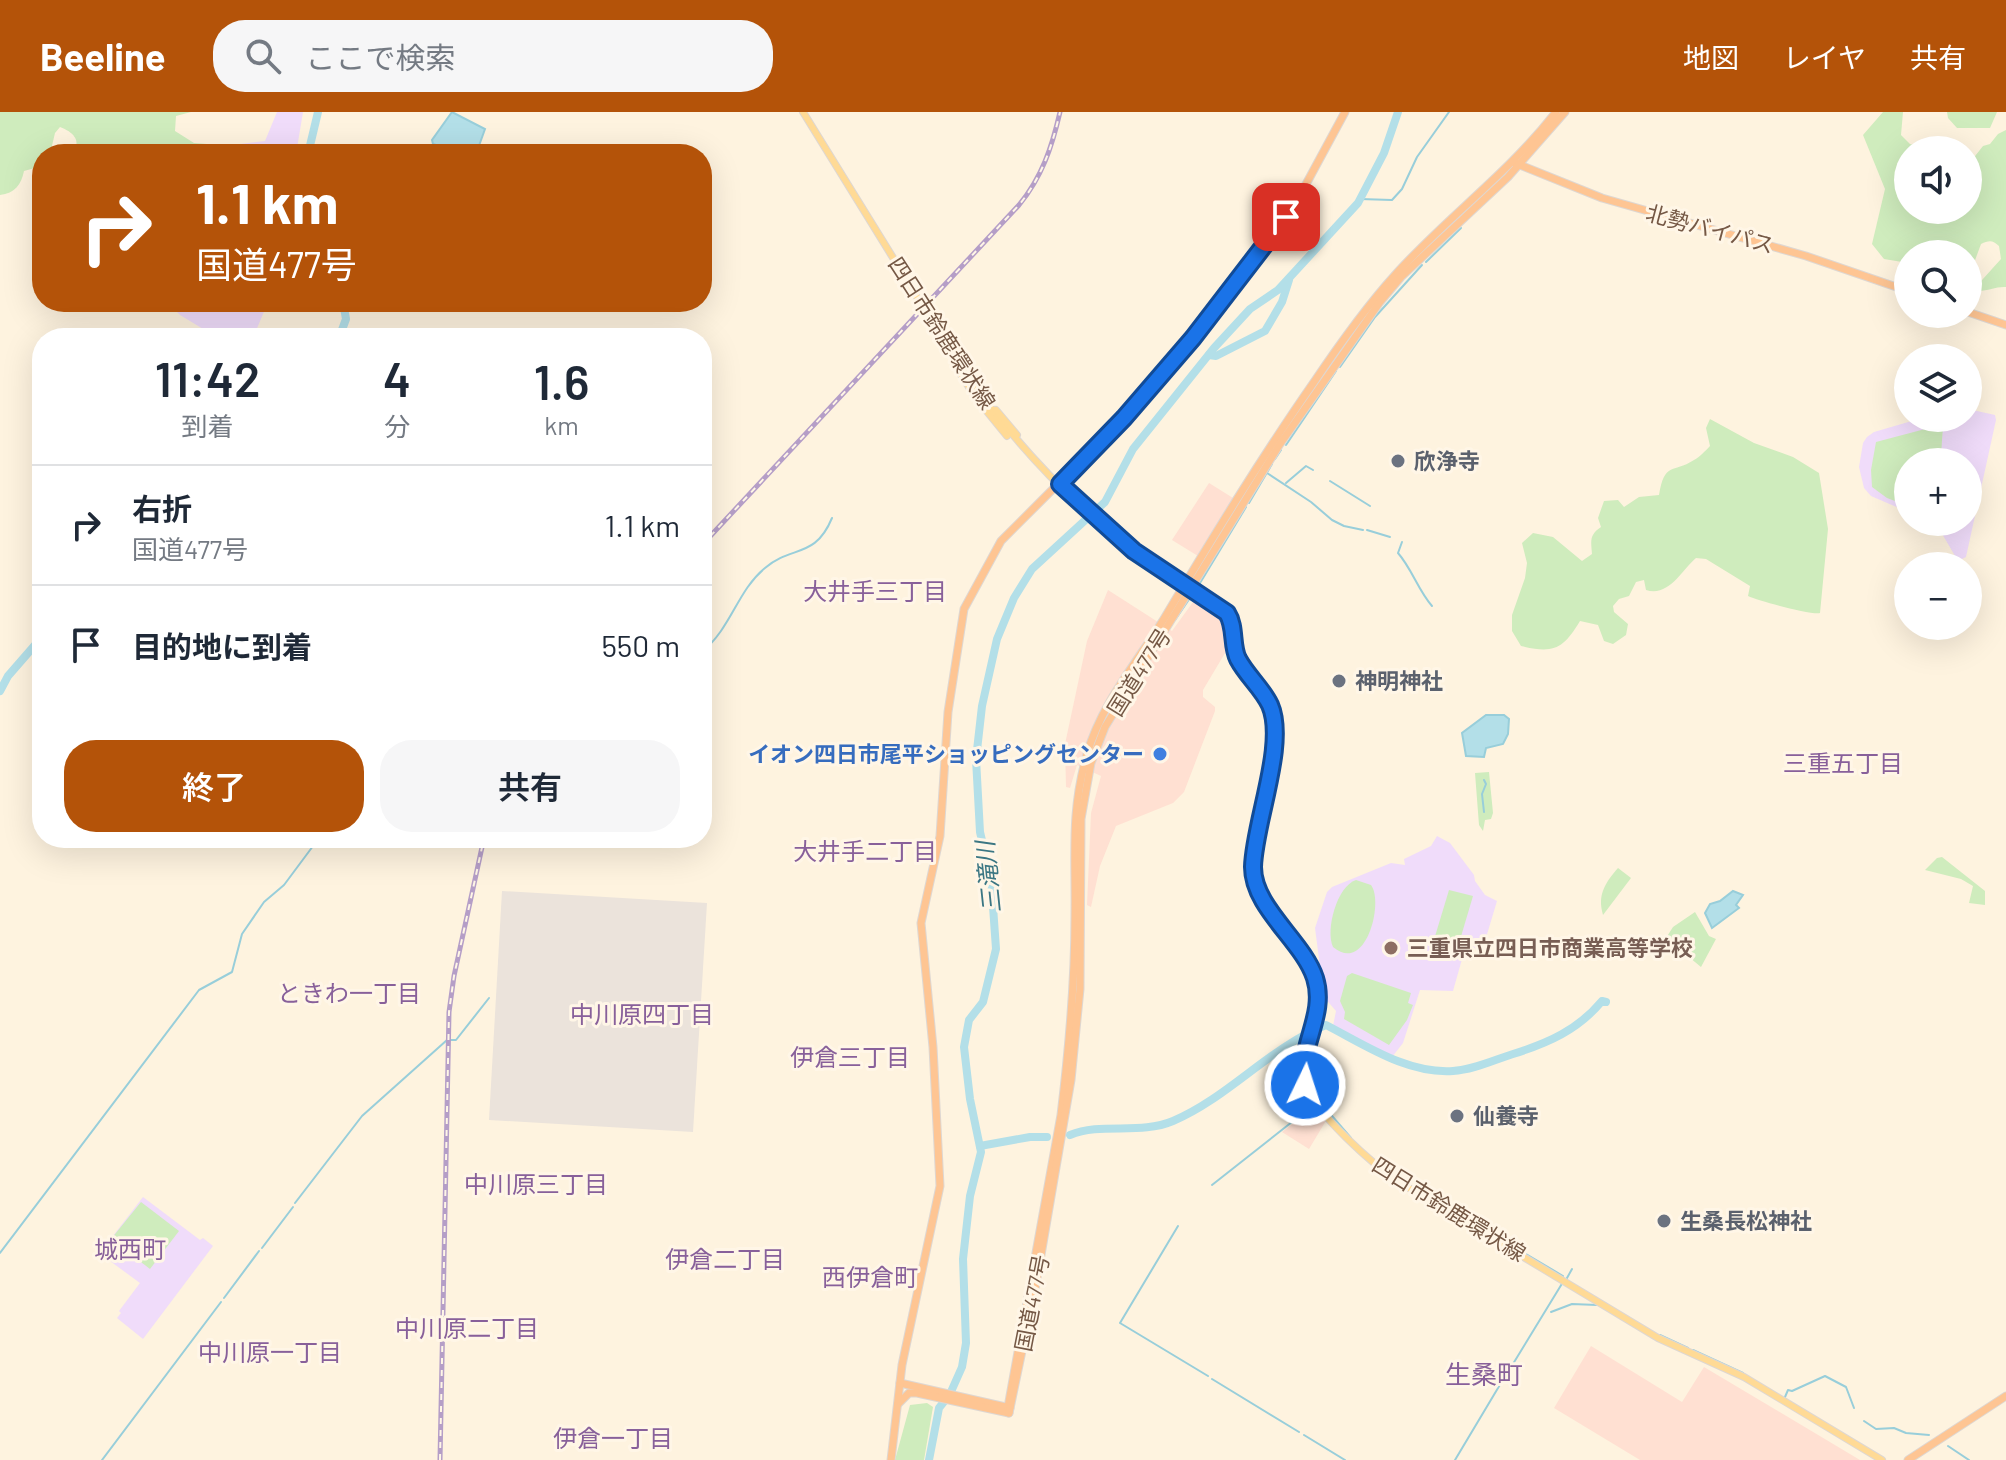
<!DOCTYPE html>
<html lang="ja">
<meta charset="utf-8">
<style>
body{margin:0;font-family:Barlow,"Noto Sans JP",sans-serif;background:#f6f6f7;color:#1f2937;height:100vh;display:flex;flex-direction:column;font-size:30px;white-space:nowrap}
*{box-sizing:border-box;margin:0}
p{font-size:26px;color:#747a83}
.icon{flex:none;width:44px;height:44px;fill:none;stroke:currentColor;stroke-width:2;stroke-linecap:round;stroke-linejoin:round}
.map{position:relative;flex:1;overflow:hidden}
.panel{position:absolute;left:32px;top:216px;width:680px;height:520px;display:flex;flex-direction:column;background:#fff;border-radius:32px;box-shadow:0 8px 32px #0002}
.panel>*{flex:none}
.top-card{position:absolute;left:32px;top:32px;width:680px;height:168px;border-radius:32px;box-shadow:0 8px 32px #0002;background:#b45309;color:#fff;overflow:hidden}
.fabs{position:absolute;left:1894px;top:24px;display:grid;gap:16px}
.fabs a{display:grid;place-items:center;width:88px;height:88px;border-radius:50%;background:#fff;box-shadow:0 8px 32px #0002;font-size:40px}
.pin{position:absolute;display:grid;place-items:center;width:68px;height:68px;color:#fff;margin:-34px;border-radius:16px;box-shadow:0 4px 12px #0006}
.me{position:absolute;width:88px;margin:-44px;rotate:4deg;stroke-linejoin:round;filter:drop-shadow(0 0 6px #0008)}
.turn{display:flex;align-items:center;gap:28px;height:168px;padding:0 32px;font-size:36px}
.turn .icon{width:104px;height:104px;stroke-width:2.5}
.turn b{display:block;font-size:56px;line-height:68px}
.eta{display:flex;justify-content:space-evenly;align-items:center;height:136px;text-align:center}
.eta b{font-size:48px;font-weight:600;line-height:56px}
.primary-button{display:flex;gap:16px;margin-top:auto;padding:16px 32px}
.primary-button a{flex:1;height:92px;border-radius:32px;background:#b45309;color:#fff;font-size:32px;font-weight:600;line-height:92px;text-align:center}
.primary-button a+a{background:#f6f6f7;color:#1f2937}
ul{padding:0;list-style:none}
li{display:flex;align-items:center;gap:24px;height:120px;padding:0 32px;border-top:2px solid #e0e1e3}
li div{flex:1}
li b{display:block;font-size:30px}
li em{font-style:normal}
header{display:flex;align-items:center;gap:48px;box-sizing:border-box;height:112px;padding:0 40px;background:#b45309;color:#fff}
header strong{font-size:38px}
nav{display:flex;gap:44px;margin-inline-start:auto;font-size:28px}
.search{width:560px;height:72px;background:#f6f6f7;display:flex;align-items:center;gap:20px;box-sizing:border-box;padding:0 28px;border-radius:32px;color:#747a83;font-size:30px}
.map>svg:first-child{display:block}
</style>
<header>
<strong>Beeline</strong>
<div class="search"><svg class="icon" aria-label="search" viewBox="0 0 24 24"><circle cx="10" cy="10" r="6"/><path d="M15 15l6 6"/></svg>ここで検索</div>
<nav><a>地図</a><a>レイヤ</a><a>共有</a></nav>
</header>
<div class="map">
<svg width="2006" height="1348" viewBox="0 0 2006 1348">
<rect width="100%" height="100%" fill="#fef3df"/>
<!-- commercial -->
<g fill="#ffe0d2">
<polygon points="1209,371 1233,386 1198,444 1172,428"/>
<polygon points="1108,478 1172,519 1196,486 1217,500 1227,518 1229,528 1228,536 1203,578 1203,585 1215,595 1215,599 1184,680 1173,691 1116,714 1100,754 1091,795 1087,793 1091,701 1101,664 1077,653 1070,676 1066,675 1065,632 1087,529"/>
<polygon points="1316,994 1327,1007 1309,1037 1282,1020"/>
<polygon points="1591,1234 1682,1290 1704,1255 1860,1348 1640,1348 1554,1296"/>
</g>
<!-- industrial -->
<polygon fill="#ebe3db" points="502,779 707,791 693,1020 489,1008"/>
<!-- education -->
<g fill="#f0dcfa">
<polygon points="277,0 303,0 296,42 218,42 224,34 265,29"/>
<polygon points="172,190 268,190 253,226 241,221 238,226 218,226 180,203 174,197"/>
<polygon points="1968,297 1995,303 1996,308 1966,445 1958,449 1941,420 1928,410 1968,410 1968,350 1908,350 1908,400 1871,384 1864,376 1859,355 1863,331 1867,325 1874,320 1922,306 1968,306"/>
<polygon points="1437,724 1450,731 1474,763 1475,769 1485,783 1497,789 1482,839 1466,833 1453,879 1420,878 1403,931 1392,945 1333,914 1336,899 1324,885 1315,816 1327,780 1332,775 1391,751 1405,753 1404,747 1431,734"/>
<polygon points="143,1085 200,1128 203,1126 213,1134 143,1227 117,1206 121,1201 119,1199 140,1171 110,1149 119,1137 109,1129"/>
</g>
<!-- green -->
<g fill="#cfecbd">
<path d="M0,0h191l-15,4 -1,15 19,12 13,1 1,10h-135c9,-14 0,-22 -13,-27l-5,6 -5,21h-8v12l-18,5c-3,14 -9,22 -24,24z"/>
<path d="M1883,0h20l-2,23 9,9 19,6h-21v60h60v-45l15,-19 7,-2 8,-10 8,-4v157c-11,-1 -22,6 -33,3l28,-31 -2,-13c-6,-6 -10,-6 -18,-2l-7,19 -6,7v-16h-60v9l-24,-4 -12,-15 13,-55 -22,-54z"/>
<polygon points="1947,0 1997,0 1990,16 1957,16 1948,6"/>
<path d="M1710,307l44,24 39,14 26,16 9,56 -8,84c-9,2 -61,-12 -72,-17l2,-10 -44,-27 -10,-1c-15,13 -27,39 -50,32l-2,-10 -8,2 -7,14 -10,3 -6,7 1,6 14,12 -2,11 -13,9 -9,-3 -6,-16 -18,-4c-17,28 -26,33 -59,25l-9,-15v-16l13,-37 2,-15 -5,-20 11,-10 20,4 29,24 10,-7c-1,-13 -3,-19 9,-27l-3,-9 6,-17 14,-1 6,7 15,-10 20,-2c6,-34 13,-21 35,-35 6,-3 11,-9 16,-14l-4,-18z"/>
<path d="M1944,312c-3,13 -1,25 -5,38h-31v44l-21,-8 -15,-11 -1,-17 5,-28z"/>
<polygon points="1489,660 1493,701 1491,707 1485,708 1483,719 1479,713 1475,661"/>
<polygon points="1942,745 1985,779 1985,793 1969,791 1973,774 1961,767 1925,758 1937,746"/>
<path d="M1618,756l13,10 -28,37c-6,-20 2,-32 15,-47z"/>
<path d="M1356,768l15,5c13,17 -5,90 -38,62 -8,-17 4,-61 23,-67z"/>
<polygon points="1449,778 1473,784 1457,838 1433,831"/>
<polygon points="1695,800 1709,824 1716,827 1701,855 1666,826 1673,815"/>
<polygon points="1352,861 1411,881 1408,891 1413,893 1407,908 1389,933 1344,907 1345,900 1340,889 1347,864"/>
<polygon points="141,1090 179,1119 150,1157 111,1127"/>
<polygon points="927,1291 933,1295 924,1348 895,1348 910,1293"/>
</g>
<!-- water -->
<g fill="#b3dfe8" stroke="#98ceda" stroke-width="2">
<polygon points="452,0 485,17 476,42 453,39 433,32 432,28"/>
<polygon points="1486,603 1504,603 1509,607 1508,622 1503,632 1486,636 1484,645 1466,644 1462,621"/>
<polygon points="1733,779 1743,783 1736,793 1739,796 1712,816 1705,801 1710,792 1720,789"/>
</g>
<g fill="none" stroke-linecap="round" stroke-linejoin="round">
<!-- stream -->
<g stroke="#98ceda" stroke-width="2">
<polyline points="1360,87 1392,88 1402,77 1417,45 1449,0"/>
<polyline points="1426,150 1461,116"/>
<polyline points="1340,255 1375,205 1422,153"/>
<polyline points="1286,333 1336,259"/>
<polyline points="1275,347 1281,338"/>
<polyline points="1267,361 1311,390 1332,408 1344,414 1363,418"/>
<polyline points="1330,369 1370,394"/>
<polyline points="1286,371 1306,354 1313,358"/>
<polyline points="1249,391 1272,352"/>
<polyline points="1367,418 1390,425"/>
<path d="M1402,430l-4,11c14,16 20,37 34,53"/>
<polyline points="1197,476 1246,395"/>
<polyline points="1175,508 1192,483"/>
<path d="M702,540c30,-25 35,-61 63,-84 27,-23 50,-9 67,-50"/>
<polyline points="1484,668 1486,672 1482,682 1484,700"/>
<polyline points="1326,997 1351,1026"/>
<polyline points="1212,1073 1311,995"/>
<polyline points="1419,1078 1439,1090"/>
<polyline points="295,1091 362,1004 447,928 456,928 489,886"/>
<polyline points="1442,1092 1563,1164"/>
<polyline points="1178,1114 1120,1211 1208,1264"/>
<polyline points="262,1136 293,1095"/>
<polyline points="0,1141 199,878 232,860 242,822 264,790 284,773 319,726"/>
<polyline points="1567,1166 1572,1157"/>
<polyline points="224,1186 259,1139"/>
<polyline points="1551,1200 1572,1192 1597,1193"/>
<polyline points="1660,1223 1688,1236"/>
<polyline points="1693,1238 1743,1261"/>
<polyline points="1505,1265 1563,1170"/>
<polyline points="1212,1267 1299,1320"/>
<polyline points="1785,1285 1788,1278 1792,1279 1825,1264 1846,1275 1854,1296"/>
<polyline points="1864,1309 1876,1317 1894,1316 1906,1321 1929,1323"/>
<polyline points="1304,1323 1345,1348"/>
<polyline points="1948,1334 1969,1348"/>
<polyline points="102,1348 221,1190"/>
<polyline points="1455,1348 1501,1271"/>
</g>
<!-- river -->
<g stroke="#b3dfe8" stroke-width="8">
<polyline points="308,42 318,0"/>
<polyline points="339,226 346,207 343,190"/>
<polyline points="1209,243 1216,244 1265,219 1282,190 1289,168"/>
<polyline points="0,579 8,564 42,525"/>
<path d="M1070,1023c32,-13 70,0 103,-14 56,-24 97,-74 153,-96 39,20 81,49 127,46 20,-1 41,-11 60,-17 35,-11 65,-24 89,-53l4,1"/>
<polyline points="980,1034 1030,1025 1047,1025"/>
<polyline points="929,1348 939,1296 950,1282 962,1255 966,1231 963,1147 970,1084 981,1040 970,987 964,935 969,908 983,890 996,837 991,766 980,720 976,647 982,594 997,527 1014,486 1032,457 1105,390 1133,337 1214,236 1250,197 1278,178 1358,91 1384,41 1398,0"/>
</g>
<!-- primary casing -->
<g stroke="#ded7d2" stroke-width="8">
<g id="primary">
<polyline points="803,0 908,170"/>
<path d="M944,231c52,78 114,150 189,207 27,22 58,39 87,57l11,12 6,37 33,49 5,22 -22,139c4,45 49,71 62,112 9,29 -4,50 -11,77 -2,9 -3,22 1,31 13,29 67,78 94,96l259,156 86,39 138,83"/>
<polyline points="953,250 976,286 1007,324"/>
<polyline points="996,298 1017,323"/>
</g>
</g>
<!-- trunk casing -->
<g stroke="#ded7d2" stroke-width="9">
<g id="trunk">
<polyline points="1515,51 1602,86 1806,144 1908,179"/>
<polyline points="1968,200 2006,213"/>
<polyline points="900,1271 1010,1296"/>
<polyline points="898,1292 909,1281 917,1281 1009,1301"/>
<path d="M1008,1295l53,-292c8,-66 14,-132 14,-199 1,-61 -5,-102 12,-162 14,-50 51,-93 78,-137 48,-80 96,-159 149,-235 25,-37 51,-74 81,-107 51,-57 113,-101 161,-163"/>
<polyline points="1009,1301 1036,1172 1071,968 1080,877 1081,707 1091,651 1105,615 1280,332 1380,190 1401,165 1508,65 1565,0"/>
<polyline points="891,1348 902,1253 940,1074 933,935 921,811 940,724 948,600 964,497 1001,429 1124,306 1193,226 1246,159 1298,87 1345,0"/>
<polyline points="1908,1348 2006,1284"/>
</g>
</g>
<!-- primary -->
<use href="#primary" stroke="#ffda95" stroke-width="6"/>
<!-- trunk -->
<use href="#trunk" stroke="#fec593" stroke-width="7"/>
<!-- rail casing -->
<g stroke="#b59ec7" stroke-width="5">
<g id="rail">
<path d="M702,433l317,-340c23,-28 33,-58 41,-93"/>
<polyline points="440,1348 449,900 454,864 484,726"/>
</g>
</g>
<!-- rail -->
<use href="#rail" stroke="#fff6e7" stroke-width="2" stroke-dasharray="6" stroke-linecap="butt"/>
<!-- primary-bridge casing -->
<g stroke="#ded7d2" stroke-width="8" stroke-linecap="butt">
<polyline id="primary-bridge" points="908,170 944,231"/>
</g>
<!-- primary-bridge -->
<use href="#primary-bridge" stroke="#ffda95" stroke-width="6"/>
</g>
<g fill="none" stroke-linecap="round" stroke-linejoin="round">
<!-- route casing -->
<g stroke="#114b97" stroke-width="20">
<path id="route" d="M1286,105l-93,121 -69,80 -64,66 74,67 93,62c9,14 4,32 11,46 9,17 24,29 32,46 17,39 -16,118 -17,162 0,41 50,74 62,111 12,38 -18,69 -10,107"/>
</g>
<!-- route -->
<use href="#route" stroke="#1a73e8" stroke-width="14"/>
</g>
<!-- markers -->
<g fill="#6b7280" stroke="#fff6e7" stroke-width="3">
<circle cx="1398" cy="349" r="8"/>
<circle cx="1339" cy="569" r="8"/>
<circle cx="1457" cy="1004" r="8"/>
<circle cx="1664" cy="1109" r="8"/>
</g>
<circle fill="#3f7fe0" stroke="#fff6e7" stroke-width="3" cx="1160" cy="642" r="8"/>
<circle fill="#8d6e63" stroke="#fff6e7" stroke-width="3" cx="1391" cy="836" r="8"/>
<g text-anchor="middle" stroke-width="6" stroke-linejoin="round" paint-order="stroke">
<!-- street labels -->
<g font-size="22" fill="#755845" stroke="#fff6e7">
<text transform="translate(1710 117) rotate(15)" y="8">北勢バイパス</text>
<text transform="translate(942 221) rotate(57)" y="8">四日市鈴鹿環状線</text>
<text transform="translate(1139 560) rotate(-58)" y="8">国道477号</text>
<text transform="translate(1449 1097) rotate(32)" y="8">四日市鈴鹿環状線</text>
<text transform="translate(1032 1191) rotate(-79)" y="8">国道477号</text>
</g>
<!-- worship labels -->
<g font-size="22" font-weight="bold" fill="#5b616d" stroke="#fff6e7" text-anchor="start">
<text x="1414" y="357">欣浄寺</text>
<text x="1355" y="577">神明神社</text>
<text x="1473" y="1012">仙養寺</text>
<text x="1680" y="1117">生桑長松神社</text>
</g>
<!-- shop labels -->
<g font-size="22" font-weight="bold" fill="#366cbe" stroke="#fff6e7" text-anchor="end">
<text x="1144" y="650">イオン四日市尾平ショッピングセンター</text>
</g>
<!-- education labels -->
<g font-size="22" font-weight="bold" fill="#785e54" stroke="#fff6e7" text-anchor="start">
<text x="1407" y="844">三重県立四日市商業高等学校</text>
</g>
<!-- neighbourhood labels -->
<g font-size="24" fill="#88609a" stroke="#fff6e7">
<text x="875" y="488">大井手三丁目</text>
<text x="1843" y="660">三重五丁目</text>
<text x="865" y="748">大井手二丁目</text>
<text x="349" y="890">ときわ一丁目</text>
<text x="642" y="911">中川原四丁目</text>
<text x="850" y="954">伊倉三丁目</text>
<text x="536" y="1081">中川原三丁目</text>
<text x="130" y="1146">城西町</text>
<text x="725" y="1156">伊倉二丁目</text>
<text x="870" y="1174">西伊倉町</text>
<text x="467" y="1225">中川原二丁目</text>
<text x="270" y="1249">中川原一丁目</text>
<text x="613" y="1335">伊倉一丁目</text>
</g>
<!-- water labels -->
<g font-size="24" font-style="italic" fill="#3b7683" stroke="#fff6e7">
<text transform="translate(989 765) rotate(-96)" y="8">三滝川</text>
</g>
<!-- quarter labels -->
<g font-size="26" fill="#88609a" stroke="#fff6e7">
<text x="1484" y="1272">生桑町</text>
</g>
</g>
</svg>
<div class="fabs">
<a><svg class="icon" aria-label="sound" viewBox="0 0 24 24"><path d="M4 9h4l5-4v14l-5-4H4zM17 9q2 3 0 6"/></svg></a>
<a><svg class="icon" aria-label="search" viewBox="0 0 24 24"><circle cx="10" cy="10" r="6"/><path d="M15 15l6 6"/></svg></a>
<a><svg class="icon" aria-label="layers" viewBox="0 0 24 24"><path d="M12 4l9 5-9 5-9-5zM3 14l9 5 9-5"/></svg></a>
<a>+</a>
<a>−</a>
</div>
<div class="pin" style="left:1286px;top:105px;background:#d93025"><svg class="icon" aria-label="arrive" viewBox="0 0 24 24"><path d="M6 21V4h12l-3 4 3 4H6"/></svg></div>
<svg class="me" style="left:1305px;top:973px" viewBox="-20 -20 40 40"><circle r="17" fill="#1a73e8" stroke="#fff" stroke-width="3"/><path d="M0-11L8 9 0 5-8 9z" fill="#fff"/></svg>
<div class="top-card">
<div class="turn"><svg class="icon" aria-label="right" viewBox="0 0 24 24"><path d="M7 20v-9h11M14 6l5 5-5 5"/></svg><div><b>1.1 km</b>国道477号</div></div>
</div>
<section class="panel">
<div class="eta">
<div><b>11:42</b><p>到着</p></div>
<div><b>4</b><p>分</p></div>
<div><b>1.6</b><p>km</p></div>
</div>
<ul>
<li><svg class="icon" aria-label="right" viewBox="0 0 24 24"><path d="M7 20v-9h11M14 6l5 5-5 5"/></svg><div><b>右折</b><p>国道477号</p></div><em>1.1 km</em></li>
<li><svg class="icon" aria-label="arrive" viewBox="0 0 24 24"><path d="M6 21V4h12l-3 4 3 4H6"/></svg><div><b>目的地に到着</b></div><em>550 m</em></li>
</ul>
<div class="primary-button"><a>終了</a><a>共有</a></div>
</section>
</div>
